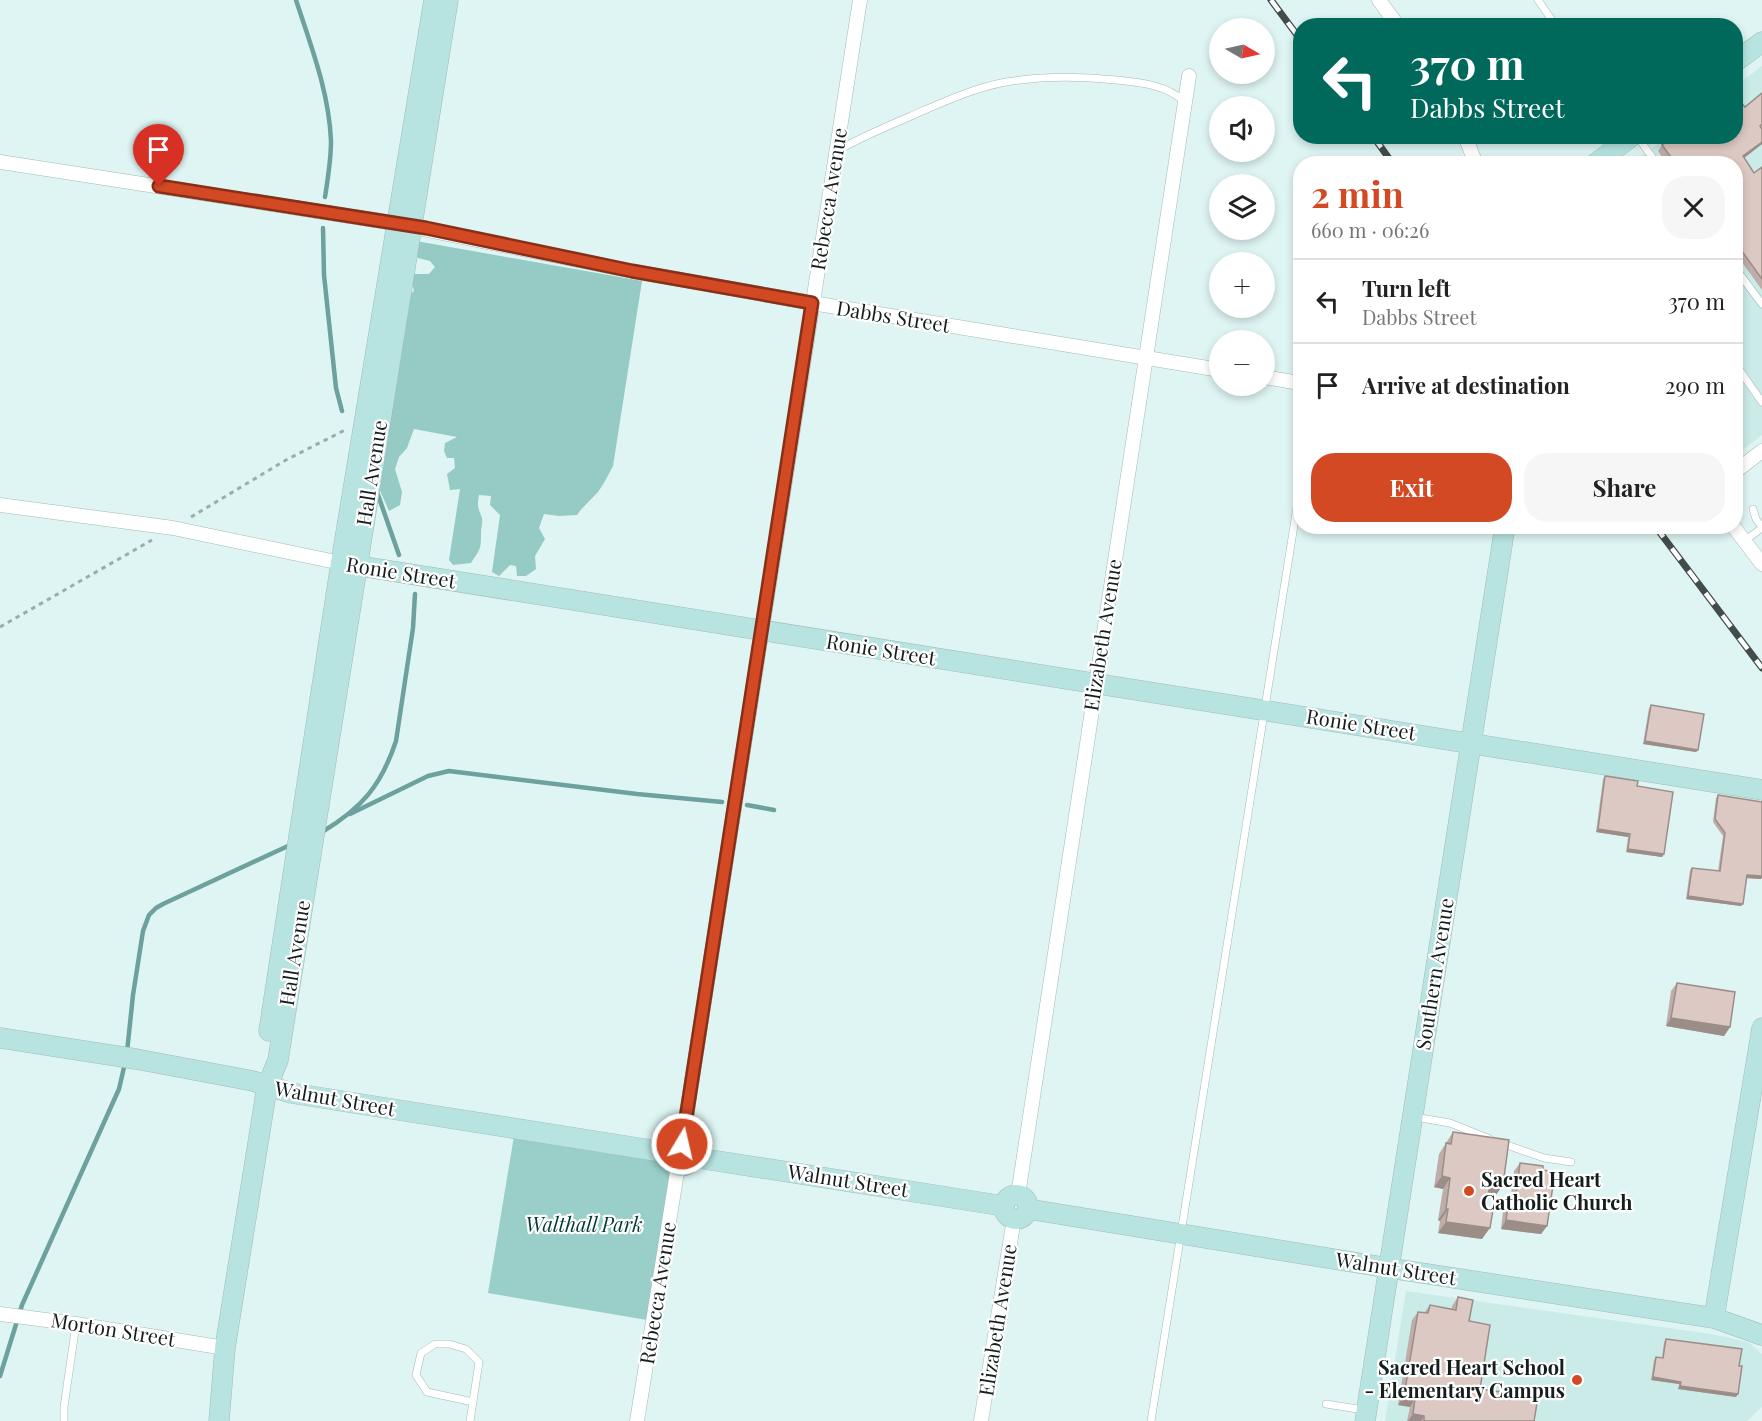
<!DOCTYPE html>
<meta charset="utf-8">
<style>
body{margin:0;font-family:"Playfair Display",serif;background:#f6f6f6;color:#222;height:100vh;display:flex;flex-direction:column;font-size:22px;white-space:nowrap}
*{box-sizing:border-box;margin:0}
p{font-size:20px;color:#767676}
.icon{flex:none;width:33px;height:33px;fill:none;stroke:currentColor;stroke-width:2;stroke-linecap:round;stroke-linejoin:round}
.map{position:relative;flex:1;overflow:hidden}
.drawer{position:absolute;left:1293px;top:156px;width:450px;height:378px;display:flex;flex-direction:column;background:#fff;border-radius:24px;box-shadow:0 3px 9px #0003}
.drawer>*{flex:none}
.guide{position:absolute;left:1293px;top:18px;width:450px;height:126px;border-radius:24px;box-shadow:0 3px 9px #0003;background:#00695c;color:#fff;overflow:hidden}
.needle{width:39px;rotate:99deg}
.controls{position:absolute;left:1209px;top:18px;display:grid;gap:12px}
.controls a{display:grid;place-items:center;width:66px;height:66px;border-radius:50%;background:#fff;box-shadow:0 3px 9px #0003;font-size:30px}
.pin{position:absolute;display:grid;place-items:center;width:51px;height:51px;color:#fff;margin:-62px -26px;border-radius:50% 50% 50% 0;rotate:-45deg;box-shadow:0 0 6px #0007}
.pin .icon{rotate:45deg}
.me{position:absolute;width:66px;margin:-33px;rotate:9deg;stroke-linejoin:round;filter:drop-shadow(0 0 4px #0008)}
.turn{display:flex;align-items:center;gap:21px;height:126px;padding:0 18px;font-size:27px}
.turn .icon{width:78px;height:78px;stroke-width:2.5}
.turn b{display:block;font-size:42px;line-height:51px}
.round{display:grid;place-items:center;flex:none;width:63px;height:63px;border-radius:24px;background:#f6f6f6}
.head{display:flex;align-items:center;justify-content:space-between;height:102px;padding:0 18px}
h1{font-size:36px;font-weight:700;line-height:45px;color:#d24924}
.button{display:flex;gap:12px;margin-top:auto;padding:12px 18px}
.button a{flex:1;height:69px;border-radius:24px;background:#d24924;color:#fff;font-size:24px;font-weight:700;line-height:69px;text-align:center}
.button a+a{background:#f6f6f6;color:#222}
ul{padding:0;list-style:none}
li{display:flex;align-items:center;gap:18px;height:84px;padding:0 18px;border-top:2px solid #e0e0e0}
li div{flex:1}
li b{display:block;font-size:22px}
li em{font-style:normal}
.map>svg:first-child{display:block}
</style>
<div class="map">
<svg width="1762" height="1421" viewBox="0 0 1762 1421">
<rect width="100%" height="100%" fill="#def5f3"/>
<!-- built -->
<g fill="#cbebe8">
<polygon points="1762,66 1762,435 1736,455 1736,164 1630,164 1667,137 1736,136 1736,86"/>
<polygon points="1406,1291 1711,1334 1748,1342 1762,1354 1762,1407 1747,1421 1385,1421"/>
</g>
<!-- green -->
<polygon fill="#99cec9" points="515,1130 670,1157 673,1163 653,1321 488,1293"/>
<!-- forest -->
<path fill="#95cac5" d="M416,241l226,40 -29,185c-5,9 -9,18 -15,26 -7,8 -15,14 -21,23l-18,1 -15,-2 -5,14 6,11 -10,17 1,13 -10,7h-9l-1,-10 -6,-1 -11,11 -7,-4 8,-57 -10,-10 1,-9 -12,-1c-2,12 -1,12 3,23 1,5 -1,9 -1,14 0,17 0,16 -10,31l-18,2 -4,-5 11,-71 -10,1 -3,-16 8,-6 -1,-10h-7l-3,-7 1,-8 12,-6 -43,-8 -7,19 -8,9 -4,12 7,23 -2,13 -11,6 -15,-34 31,-178 9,-8 -4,-17h19l6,-7 -5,-6 -12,-3 -7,-11z"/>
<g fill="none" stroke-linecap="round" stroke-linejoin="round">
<!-- stream -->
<g stroke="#6da19d" stroke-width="4.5">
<path d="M296,0c15,46 33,92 35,141 0,19 -3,37 -6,56"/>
<polyline points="323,228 324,275 336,388 342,411"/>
<polyline points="377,492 399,555"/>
<polyline points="747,805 774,810"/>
<polyline points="350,814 428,776 449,771 637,794 722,802"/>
<path d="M322,832c40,-24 59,-46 74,-91l17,-113 2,-34"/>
<polyline points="127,1052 133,995 143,931 149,915 156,908 163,904 288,846"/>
<polyline points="0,1376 22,1305 119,1089 125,1063"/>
</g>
<!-- lane casing -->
<g stroke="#a4b9b7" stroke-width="8">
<g id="lane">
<polyline points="1538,0 1556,26"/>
<polyline points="1637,136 1657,164"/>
<path d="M837,151c24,-14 49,-24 74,-35 30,-13 62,-28 95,-34 36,-6 74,-6 110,-2 25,3 48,4 68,21"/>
<polyline points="1736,269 1762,304"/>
<polyline points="1736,365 1762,402"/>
<polyline points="1753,509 1756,519 1762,527"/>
<polyline points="1744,541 1762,528"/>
<polyline points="1415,1117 1450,1123 1490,1139"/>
<polyline points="1501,1143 1544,1158 1571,1162"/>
<polyline points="1326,1404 1364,1410"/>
<polyline points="64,1421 64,1407 76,1324"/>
<polyline points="470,1421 479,1362 466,1349 449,1344 435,1344 421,1353 416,1375 427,1392 473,1402"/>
<polyline points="1151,1421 1300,488"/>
</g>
</g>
<!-- street casing -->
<g stroke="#a4b9b7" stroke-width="15">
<g id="street">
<polyline points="1379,0 1398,26"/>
<polyline points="1465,136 1476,164"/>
<polyline points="0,162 387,222 632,271 812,303 1220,370"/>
<polyline points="1264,377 1300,383"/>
<polyline points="1736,471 1762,451"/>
<polyline points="0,505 173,528 341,563"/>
<polyline points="1733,526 1762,564"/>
<polyline points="682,1144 860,0"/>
<polyline points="1018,1195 1189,76"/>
<polyline points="0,1314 76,1324 225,1348"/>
<polyline points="637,1421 678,1166"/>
<polyline points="981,1421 1014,1219"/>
</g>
</g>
<!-- secondary casing -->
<g stroke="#a4b9b7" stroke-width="21">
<g id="secondary">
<polyline points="1736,61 1762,42"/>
<polyline points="1595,164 1632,136"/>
<polyline points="341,563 1762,790"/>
<polyline points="269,1031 341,563 434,0"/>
<polyline points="0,1038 136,1059 253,1081 291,1093 670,1153"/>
<circle cx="681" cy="1155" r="11"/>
<polyline points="692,1157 1004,1206"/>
<circle cx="1016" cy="1207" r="12"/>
<polyline points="1028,1209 1389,1268 1714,1318 1762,1335"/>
<polyline points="1714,1318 1762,1028"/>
<polyline points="219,1421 225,1348 267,1087 278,1060 448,0"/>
<polyline points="1365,1421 1505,526"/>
</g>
</g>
<!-- path -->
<g stroke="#9badab" stroke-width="3" stroke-dasharray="4.5 4.5" stroke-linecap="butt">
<polyline points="191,517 286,460 347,429"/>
<polyline points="0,627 152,540"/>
</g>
<!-- lane -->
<use href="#lane" stroke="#fff" stroke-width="7"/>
<!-- street -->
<use href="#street" stroke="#fff" stroke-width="14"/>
<!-- secondary -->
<use href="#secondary" stroke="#b7e4e1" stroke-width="20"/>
<!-- rail casing -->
<g stroke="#414c4b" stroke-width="7">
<g id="rail">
<polyline points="1271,0 1300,39"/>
<polyline points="1373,136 1393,164"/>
<polyline points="1655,526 1762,668"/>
</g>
</g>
<!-- rail -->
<use href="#rail" stroke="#fff" stroke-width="4.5" stroke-dasharray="14" stroke-linecap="butt"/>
</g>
<!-- wall -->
<g fill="#beada8">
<polygon points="1762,93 1762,144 1744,158 1754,173 1762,167 1762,290 1736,254 1736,164 1667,164 1658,151 1662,145 1736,136 1745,107"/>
<polygon points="1651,705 1698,750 1696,752 1643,744 1649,708"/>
<polygon points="1605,776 1637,786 1664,854 1662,857 1626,852 1628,837 1596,832 1603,779"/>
<polygon points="1718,795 1762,802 1762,878 1761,879 1746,878 1741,906 1686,899 1690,870 1692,868 1718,871 1723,836 1713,822 1716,798"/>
<polygon points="1677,983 1730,1027 1724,1036 1666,1026 1671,991"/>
<polygon points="1453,1132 1503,1185 1495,1196 1488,1195 1482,1239 1438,1233 1440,1221 1438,1220 1443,1189 1434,1187 1439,1154"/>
<polygon points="1520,1163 1543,1170 1547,1226 1541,1234 1501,1229 1504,1203 1510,1195 1511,1195 1514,1171"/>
<polygon points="1458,1297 1469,1321 1480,1389 1534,1421 1407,1421 1410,1407 1398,1405 1412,1320 1418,1312 1424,1313 1430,1305 1452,1309 1452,1306"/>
<polygon points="1666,1339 1739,1366 1736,1397 1678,1389 1679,1384 1651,1380 1654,1360 1656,1357 1662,1358 1664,1342"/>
</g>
<!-- shaded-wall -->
<g fill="#9b8d88">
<polygon points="1762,142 1762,144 1739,162 1743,156"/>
<polygon points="1645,741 1698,750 1696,752 1643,744"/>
<polygon points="1598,829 1630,834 1628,837 1596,832"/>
<polygon points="1628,849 1664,854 1662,857 1626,852"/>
<polygon points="1747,875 1762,876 1762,878 1761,879 1745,878"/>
<polygon points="1688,896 1743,904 1741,906 1686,899"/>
<polygon points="1671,1018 1730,1027 1724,1036 1666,1026"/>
<polygon points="1442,1176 1450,1178 1443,1189 1434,1187"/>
<polygon points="1490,1183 1503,1185 1495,1196 1482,1194"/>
<polygon points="1446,1209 1448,1209 1440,1221 1438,1220"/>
<polygon points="1506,1220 1547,1226 1541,1234 1501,1229"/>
<polygon points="1446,1222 1490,1228 1482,1239 1438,1233"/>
<polygon points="1653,1377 1681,1382 1679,1384 1651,1380"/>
<polygon points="1680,1386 1738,1394 1736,1397 1678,1389"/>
<polygon points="1404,1396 1415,1398 1410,1407 1398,1405"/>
<polygon points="1413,1414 1424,1416 1421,1421 1408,1421"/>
</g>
<!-- building -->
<g fill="#ddc9c3" stroke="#9b8d88" stroke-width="1.5">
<polygon points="1762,93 1762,124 1760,126 1762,129 1762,142 1743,156 1754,173 1762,167 1762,279 1736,243 1736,164 1676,164 1662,145 1674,136 1736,136 1736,101 1738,99 1745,107"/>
<polygon points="1651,705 1704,714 1698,750 1645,741"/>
<polygon points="1605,776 1638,781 1637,786 1673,792 1664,854 1628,849 1630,834 1598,829"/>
<polygon points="1718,795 1762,802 1762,876 1747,875 1743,904 1688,896 1692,868 1720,871 1725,833 1715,819"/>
<polygon points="1677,983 1735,992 1730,1027 1671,1018"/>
<polygon points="1453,1132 1509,1140 1503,1185 1490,1183 1486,1209 1493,1210 1490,1228 1446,1222 1448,1209 1446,1209 1450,1178 1442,1176 1446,1143 1451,1144"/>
<polygon points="1520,1163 1543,1166 1543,1170 1555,1172 1547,1226 1506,1220 1510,1195 1516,1196"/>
<polygon points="1458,1297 1473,1300 1469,1321 1490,1325 1480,1389 1538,1397 1534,1421 1424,1421 1424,1416 1413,1414 1415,1398 1404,1396 1418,1312 1428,1313 1430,1305 1456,1310"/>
<polygon points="1666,1339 1742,1349 1739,1366 1742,1366 1738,1394 1680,1386 1681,1382 1653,1377 1656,1357 1663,1358"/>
</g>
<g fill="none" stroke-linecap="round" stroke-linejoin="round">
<!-- route casing -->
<g stroke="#882f17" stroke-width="15">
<polyline id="route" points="159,186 426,228 632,271 812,303 682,1144"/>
</g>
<!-- route -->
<use href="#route" stroke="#d24924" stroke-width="10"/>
</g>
<!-- markers -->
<g fill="#d24924" stroke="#fff" stroke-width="2">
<circle cx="1469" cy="1191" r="6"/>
<circle cx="1577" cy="1380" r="6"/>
</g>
<g text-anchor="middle" stroke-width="4.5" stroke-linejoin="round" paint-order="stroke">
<!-- street labels -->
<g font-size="20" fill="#161e1d" stroke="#fff">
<text transform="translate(829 199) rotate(-81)" y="7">Rebecca Avenue</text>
<text transform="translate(893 317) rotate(9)" y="7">Dabbs Street</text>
<text transform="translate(372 473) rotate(-81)" y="7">Hall Avenue</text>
<text transform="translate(401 573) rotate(9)" y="7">Ronie Street</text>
<text transform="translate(1103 635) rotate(-81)" y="7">Elizabeth Avenue</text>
<text transform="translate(881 650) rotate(9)" y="7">Ronie Street</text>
<text transform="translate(1361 725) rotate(9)" y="7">Ronie Street</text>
<text transform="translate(295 953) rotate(-81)" y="7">Hall Avenue</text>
<text transform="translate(1435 974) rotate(-81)" y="7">Southern Avenue</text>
<text transform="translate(335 1099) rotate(10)" y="7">Walnut Street</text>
<text transform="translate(848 1181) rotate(9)" y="7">Walnut Street</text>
<text transform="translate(1396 1269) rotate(9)" y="7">Walnut Street</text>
<text transform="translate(658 1293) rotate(-81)" y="7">Rebecca Avenue</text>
<text transform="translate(998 1320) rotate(-81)" y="7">Elizabeth Avenue</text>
<text transform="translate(113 1330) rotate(9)" y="7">Morton Street</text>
</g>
<!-- poi labels -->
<g font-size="20" font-weight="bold" fill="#161e1d" stroke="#fff" text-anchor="start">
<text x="1481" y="1187">Sacred Heart<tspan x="1481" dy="23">Catholic Church</tspan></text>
<text x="1565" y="1375" text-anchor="end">Sacred Heart School<tspan x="1565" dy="23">- Elementary Campus</tspan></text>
</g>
<!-- park labels -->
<g font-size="20" font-style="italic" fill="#073b38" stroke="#fff">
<text x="584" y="1232">Walthall Park</text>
</g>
</g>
</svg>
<div class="controls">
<a><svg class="needle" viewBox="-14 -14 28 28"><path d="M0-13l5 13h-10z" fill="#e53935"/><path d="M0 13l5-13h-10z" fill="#767676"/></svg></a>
<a><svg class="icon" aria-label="sound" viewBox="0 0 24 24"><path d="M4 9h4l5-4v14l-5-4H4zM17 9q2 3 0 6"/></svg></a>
<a><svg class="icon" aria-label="layers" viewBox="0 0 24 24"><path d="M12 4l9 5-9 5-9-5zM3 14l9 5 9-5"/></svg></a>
<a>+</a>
<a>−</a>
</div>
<div class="pin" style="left:159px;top:186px;background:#d93025"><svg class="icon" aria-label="arrive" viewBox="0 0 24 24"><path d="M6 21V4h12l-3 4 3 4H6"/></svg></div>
<svg class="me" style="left:682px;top:1144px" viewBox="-20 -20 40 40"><circle r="17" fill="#d24924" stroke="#fff" stroke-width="3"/><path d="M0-11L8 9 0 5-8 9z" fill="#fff"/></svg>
<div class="guide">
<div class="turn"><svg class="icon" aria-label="left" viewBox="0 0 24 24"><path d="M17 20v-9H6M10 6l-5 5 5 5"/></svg><div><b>370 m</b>Dabbs Street</div></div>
</div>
<section class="drawer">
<div class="head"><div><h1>2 min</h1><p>660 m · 06:26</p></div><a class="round"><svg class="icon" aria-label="close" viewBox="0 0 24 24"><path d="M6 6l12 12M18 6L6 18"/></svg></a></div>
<ul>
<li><svg class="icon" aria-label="left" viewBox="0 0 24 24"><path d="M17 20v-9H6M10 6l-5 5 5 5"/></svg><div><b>Turn left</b><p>Dabbs Street</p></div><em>370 m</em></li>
<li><svg class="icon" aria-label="arrive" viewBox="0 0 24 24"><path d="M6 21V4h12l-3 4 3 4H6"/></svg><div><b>Arrive at destination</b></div><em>290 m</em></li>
</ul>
<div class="button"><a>Exit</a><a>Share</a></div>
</section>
</div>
